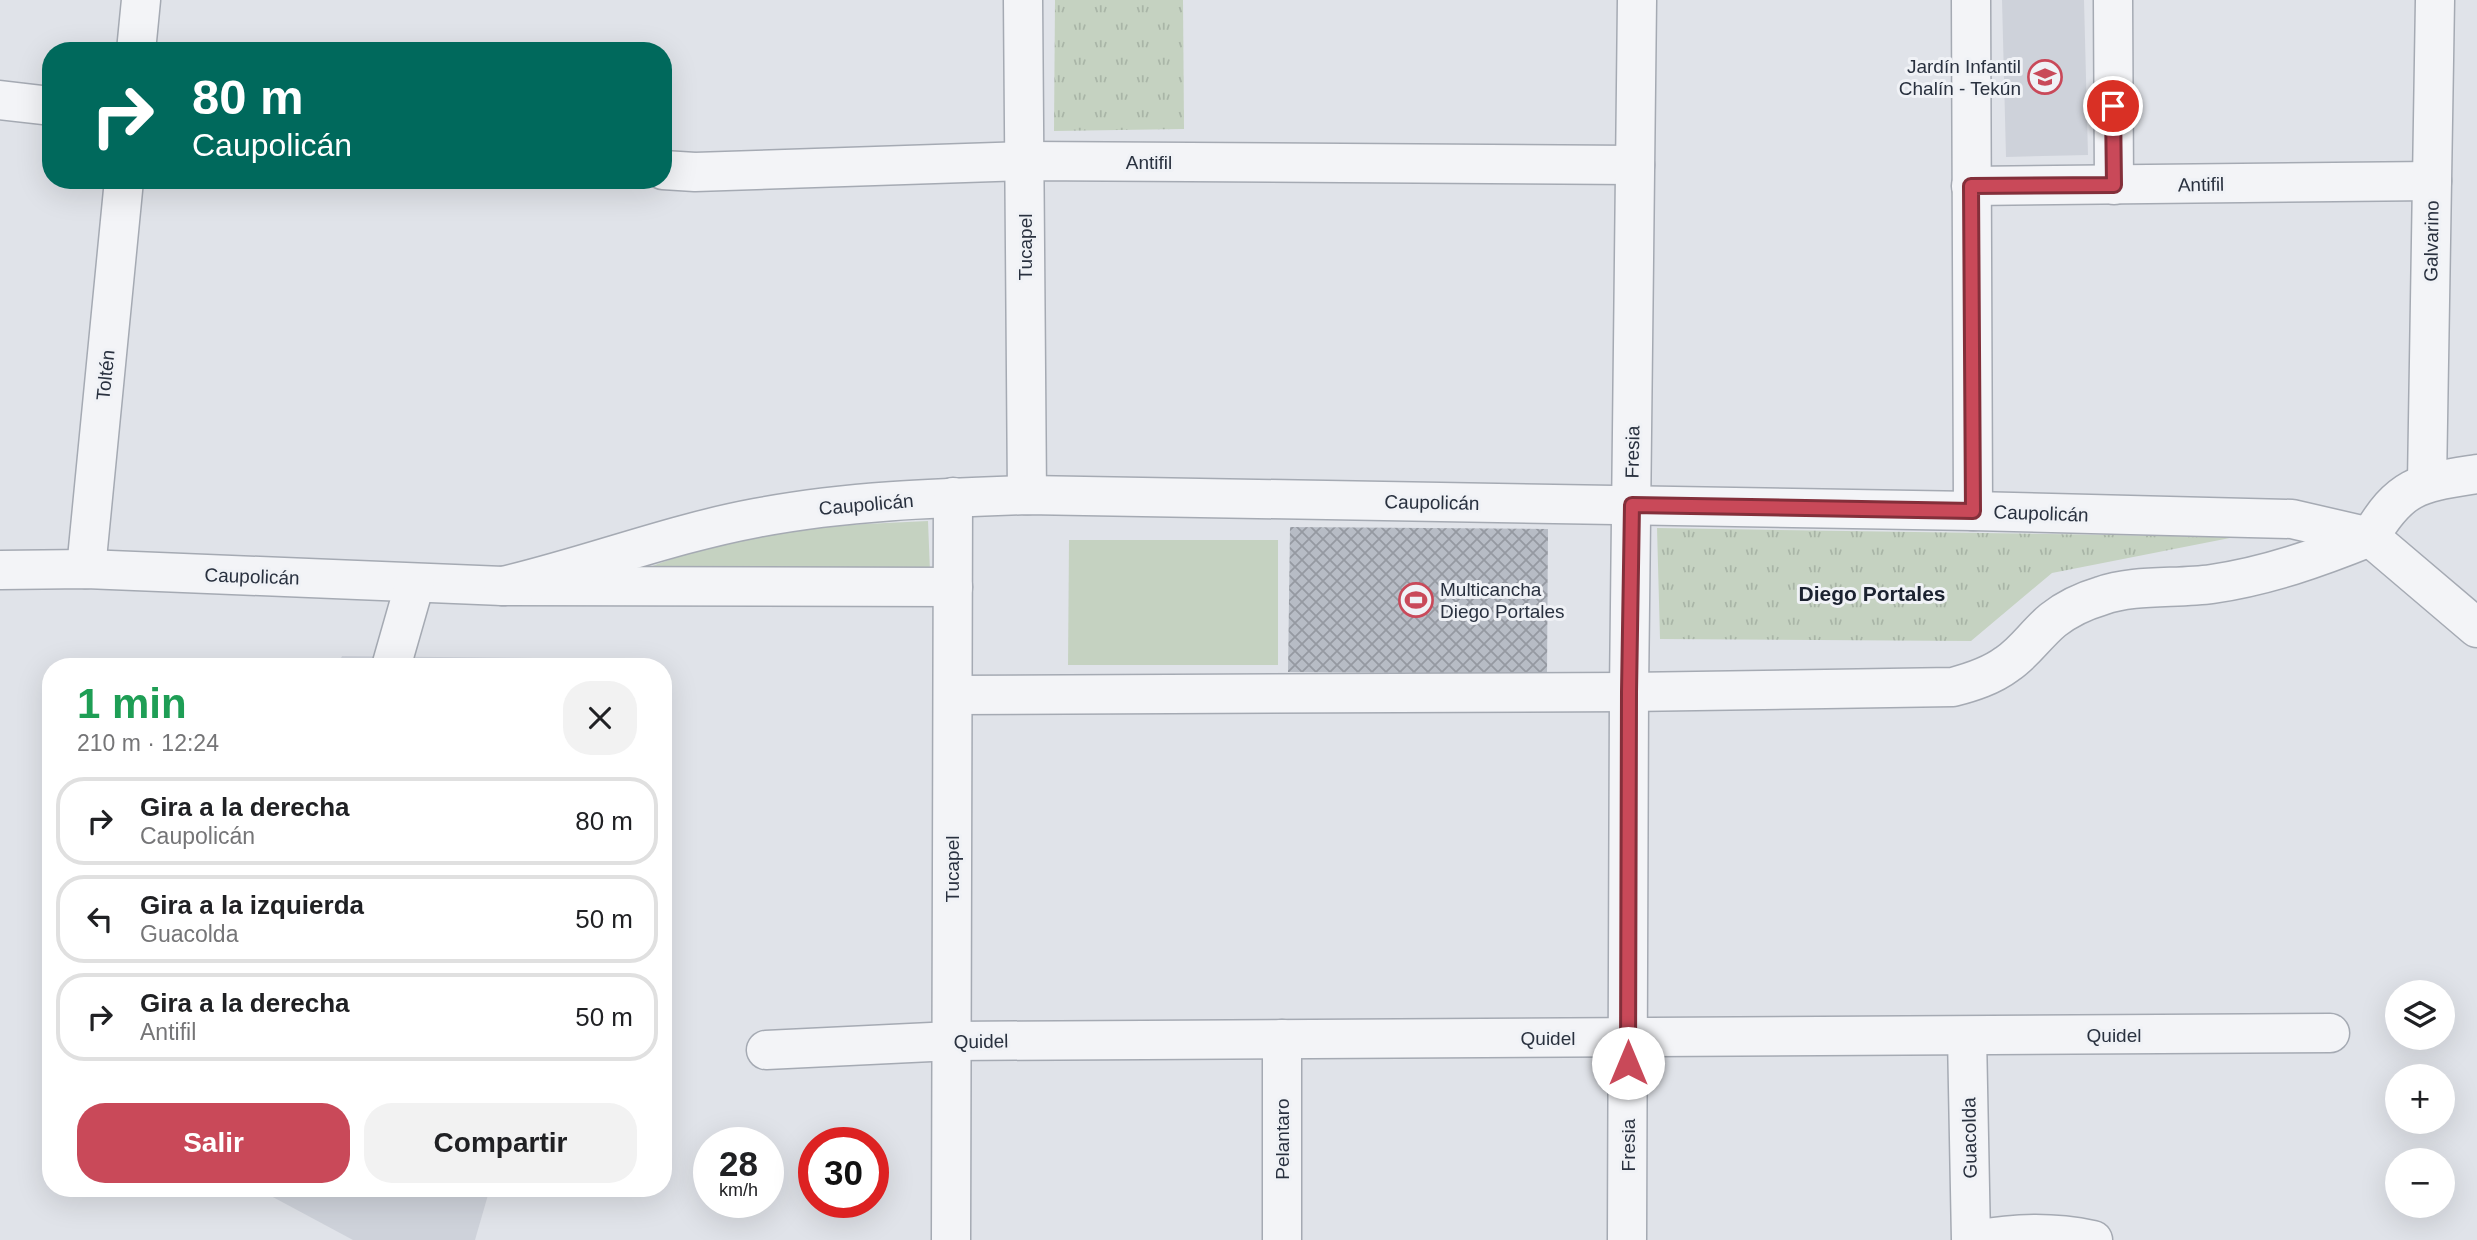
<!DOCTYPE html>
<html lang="es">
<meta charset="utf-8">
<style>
body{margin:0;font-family:Helvetica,sans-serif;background:#f2f2f2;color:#202124;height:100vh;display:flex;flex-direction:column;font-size:26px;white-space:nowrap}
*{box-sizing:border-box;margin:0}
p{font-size:23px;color:#757577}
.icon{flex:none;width:38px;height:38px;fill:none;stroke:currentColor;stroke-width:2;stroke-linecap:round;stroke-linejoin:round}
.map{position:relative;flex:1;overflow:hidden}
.drawer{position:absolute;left:42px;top:658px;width:630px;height:539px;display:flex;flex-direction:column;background:#fff;border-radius:28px;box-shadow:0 7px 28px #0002}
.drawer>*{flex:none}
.guide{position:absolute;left:42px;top:42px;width:630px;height:147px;border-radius:28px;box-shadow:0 7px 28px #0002;background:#00695c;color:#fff;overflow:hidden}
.controls{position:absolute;left:2385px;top:980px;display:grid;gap:14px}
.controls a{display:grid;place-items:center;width:70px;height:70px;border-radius:50%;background:#fff;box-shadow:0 7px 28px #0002;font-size:35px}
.speed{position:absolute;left:693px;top:1127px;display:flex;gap:14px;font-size:35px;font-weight:700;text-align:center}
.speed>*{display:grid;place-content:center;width:91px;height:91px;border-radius:50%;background:#fff;box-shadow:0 7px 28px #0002;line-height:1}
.speed small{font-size:18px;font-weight:400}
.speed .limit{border:10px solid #d22;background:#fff;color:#111}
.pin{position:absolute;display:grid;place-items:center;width:60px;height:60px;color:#fff;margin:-30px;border:4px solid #fff;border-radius:50%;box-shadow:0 2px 7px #0007}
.me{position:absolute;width:77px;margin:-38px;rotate:0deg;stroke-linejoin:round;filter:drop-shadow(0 0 5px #0008)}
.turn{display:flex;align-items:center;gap:24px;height:147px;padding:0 35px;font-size:32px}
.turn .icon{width:91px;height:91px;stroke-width:2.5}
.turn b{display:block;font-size:49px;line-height:60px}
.round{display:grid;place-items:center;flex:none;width:74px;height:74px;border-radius:28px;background:#f2f2f2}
.summary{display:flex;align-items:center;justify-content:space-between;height:119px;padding:0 35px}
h1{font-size:42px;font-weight:700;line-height:52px;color:#1e9e55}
.primary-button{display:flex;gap:14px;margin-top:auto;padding:14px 35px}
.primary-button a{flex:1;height:80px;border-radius:28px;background:#c94959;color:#fff;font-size:28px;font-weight:700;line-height:80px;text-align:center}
.primary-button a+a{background:#f2f2f2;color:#202124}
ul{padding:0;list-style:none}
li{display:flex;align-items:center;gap:21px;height:88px;margin:0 14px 10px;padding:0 21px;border:4px solid #e0e0e0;border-radius:28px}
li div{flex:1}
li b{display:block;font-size:26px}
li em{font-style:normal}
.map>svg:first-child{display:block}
</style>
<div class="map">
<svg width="2477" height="1240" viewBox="0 0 2477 1240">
<defs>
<pattern id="park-tufts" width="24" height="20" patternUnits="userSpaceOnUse" patternTransform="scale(1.75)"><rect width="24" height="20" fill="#c5d2c1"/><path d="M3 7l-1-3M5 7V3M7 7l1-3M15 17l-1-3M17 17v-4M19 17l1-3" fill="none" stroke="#a9b5a7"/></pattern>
<pattern id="building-cross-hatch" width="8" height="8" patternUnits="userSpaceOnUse" patternTransform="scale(1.75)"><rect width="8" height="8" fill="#b7bcc5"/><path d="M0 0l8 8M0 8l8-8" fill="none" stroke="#9599a1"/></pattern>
</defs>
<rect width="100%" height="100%" fill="#e0e3e9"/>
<!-- built -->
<g fill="#ced2da">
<polygon points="2002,0 2084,0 2088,155 2006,157"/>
<polygon points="342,656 642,659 640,667 337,667"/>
<polygon points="256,1188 490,1188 475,1240 353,1240"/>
</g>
<!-- grass -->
<g fill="#c5d2c1">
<path d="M928,521l2,51 -311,6c38,-13 78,-30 117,-38 63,-14 128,-16 192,-19z"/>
<polygon points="1069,540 1278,540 1278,665 1068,665"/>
</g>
<!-- park -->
<g fill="url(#park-tufts)">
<polygon points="1055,0 1183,0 1184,129 1054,131"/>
<polygon points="1657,528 2235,537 2052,573 1971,641 1660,639"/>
</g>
<!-- building -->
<polygon fill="url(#building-cross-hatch)" points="1290,527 1548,529 1547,674 1288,672"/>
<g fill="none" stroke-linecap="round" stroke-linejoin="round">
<!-- minor casing -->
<g stroke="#a5aab3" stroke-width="41">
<g id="minor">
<polyline points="1023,0 1027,495"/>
<polyline points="1971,0 1973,511"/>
<polyline points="2113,0 2114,185"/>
<polyline points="136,51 141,0"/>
<polyline points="0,100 51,106"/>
<polyline points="663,170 695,172 1025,161 1635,165"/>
<polyline points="1971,186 2432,181"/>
<polyline points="2427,482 2435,0"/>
<path d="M2370,537c31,-53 50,-54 107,-63"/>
<polyline points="86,569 124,180"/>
<polyline points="0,570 86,569 503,586 953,587"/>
<path d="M503,586c85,-20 167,-52 253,-68 89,-17 180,-20 271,-23l946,16 319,8 78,18 107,91"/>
<polyline points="391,667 415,583"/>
<path d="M953,695l676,-3 324,-5c19,-5 38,-11 54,-23 18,-12 29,-30 46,-44 14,-11 31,-19 48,-24 32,-12 76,-7 111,-12 55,-8 106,-26 158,-47"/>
<polyline points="1967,1036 1971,1240"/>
<polyline points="766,1050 952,1041 2330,1033"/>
<polyline points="951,1240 953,497"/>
<polyline points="1282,1240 1282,1039"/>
<polyline points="1627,1240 1629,692 1637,0"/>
<path d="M1978,1240c39,-8 76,-8 115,0"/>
</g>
</g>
<!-- minor -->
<use href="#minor" stroke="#f3f4f7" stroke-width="38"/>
</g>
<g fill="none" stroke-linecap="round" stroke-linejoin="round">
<!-- route casing -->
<g stroke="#832f3a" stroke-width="18">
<polyline id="route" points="1628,1063 1629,692 1632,505 1973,511 1971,186 2114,185 2113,106"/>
</g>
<!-- route -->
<use href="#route" stroke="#c94959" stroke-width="12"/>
</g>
<!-- icons -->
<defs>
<g id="school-ring" transform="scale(1.75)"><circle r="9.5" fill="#f0f2f6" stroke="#c94959" stroke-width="1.5"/><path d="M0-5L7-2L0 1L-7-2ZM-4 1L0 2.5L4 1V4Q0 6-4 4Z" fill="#c94959"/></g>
<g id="stadium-ring" transform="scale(1.75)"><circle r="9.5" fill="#f0f2f6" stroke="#c94959" stroke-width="1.5"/><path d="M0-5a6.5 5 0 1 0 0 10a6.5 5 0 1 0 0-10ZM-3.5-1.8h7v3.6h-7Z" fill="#c94959"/></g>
</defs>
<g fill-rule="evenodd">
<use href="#school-ring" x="2045" y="77"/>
<use href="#stadium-ring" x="1416" y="600"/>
</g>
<g text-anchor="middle" stroke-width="6" stroke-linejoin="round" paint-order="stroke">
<!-- poi labels -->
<g font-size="19" fill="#29313f" stroke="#f0f2f6" text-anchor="end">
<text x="2021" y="73">Jardín Infantil<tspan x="2021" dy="22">Chalín - Tekún</tspan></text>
<text x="1440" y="596" text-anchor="start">Multicancha<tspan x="1440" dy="22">Diego Portales</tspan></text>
</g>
<!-- street labels -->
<g font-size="19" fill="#29313f" stroke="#f0f2f6">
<text x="1149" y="169">Antifil</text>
<text transform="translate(2201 184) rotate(-1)" y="7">Antifil</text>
<text transform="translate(2431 241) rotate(-89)" y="7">Galvarino</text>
<text transform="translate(1025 247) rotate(-90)" y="7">Tucapel</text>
<text transform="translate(105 375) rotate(-84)" y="7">Toltén</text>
<text transform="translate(1632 452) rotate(-89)" y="7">Fresia</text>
<text transform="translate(1432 502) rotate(1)" y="7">Caupolicán</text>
<text transform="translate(866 504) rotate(-5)" y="7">Caupolicán</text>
<text transform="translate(2041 513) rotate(2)" y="7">Caupolicán</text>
<text transform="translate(252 576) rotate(2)" y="7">Caupolicán</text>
<text transform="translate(952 869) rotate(-90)" y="7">Tucapel</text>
<text x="2114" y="1042">Quidel</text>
<text x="1548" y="1045">Quidel</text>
<text transform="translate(981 1041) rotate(-1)" y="7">Quidel</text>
<text transform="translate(1969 1138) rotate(-91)" y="7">Guacolda</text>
<text transform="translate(1282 1139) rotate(-90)" y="7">Pelantaro</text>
<text transform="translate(1628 1145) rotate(-90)" y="7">Fresia</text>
</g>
<!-- neighbourhood labels -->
<g font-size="21" font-weight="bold" fill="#1b2230" stroke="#f0f2f6">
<text x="1872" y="601">Diego Portales</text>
</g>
</g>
</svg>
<div class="controls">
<a><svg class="icon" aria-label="layers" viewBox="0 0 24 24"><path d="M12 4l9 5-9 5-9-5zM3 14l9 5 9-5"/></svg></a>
<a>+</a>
<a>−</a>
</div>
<div class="speed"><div>28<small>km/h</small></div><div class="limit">30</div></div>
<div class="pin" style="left:2113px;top:106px;background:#d93025"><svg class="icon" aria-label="arrive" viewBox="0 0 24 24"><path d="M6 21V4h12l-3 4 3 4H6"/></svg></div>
<svg class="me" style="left:1628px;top:1063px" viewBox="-20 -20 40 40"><circle r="19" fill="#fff"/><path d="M0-13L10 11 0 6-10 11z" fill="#c94959"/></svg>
<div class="guide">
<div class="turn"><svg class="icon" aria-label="right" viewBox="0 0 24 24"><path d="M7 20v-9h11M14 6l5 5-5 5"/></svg><div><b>80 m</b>Caupolicán</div></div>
</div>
<section class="drawer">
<div class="summary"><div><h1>1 min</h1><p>210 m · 12:24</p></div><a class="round"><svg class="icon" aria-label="close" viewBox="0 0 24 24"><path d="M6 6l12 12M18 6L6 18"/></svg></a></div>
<ul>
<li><svg class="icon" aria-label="right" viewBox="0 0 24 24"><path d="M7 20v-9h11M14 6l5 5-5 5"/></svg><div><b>Gira a la derecha</b><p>Caupolicán</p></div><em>80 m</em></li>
<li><svg class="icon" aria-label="left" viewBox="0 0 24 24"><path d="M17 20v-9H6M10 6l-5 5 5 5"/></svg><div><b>Gira a la izquierda</b><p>Guacolda</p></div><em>50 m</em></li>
<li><svg class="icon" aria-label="right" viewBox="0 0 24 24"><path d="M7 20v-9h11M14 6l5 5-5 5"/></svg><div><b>Gira a la derecha</b><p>Antifil</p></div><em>50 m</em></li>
</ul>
<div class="primary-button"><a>Salir</a><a>Compartir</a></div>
</section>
</div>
